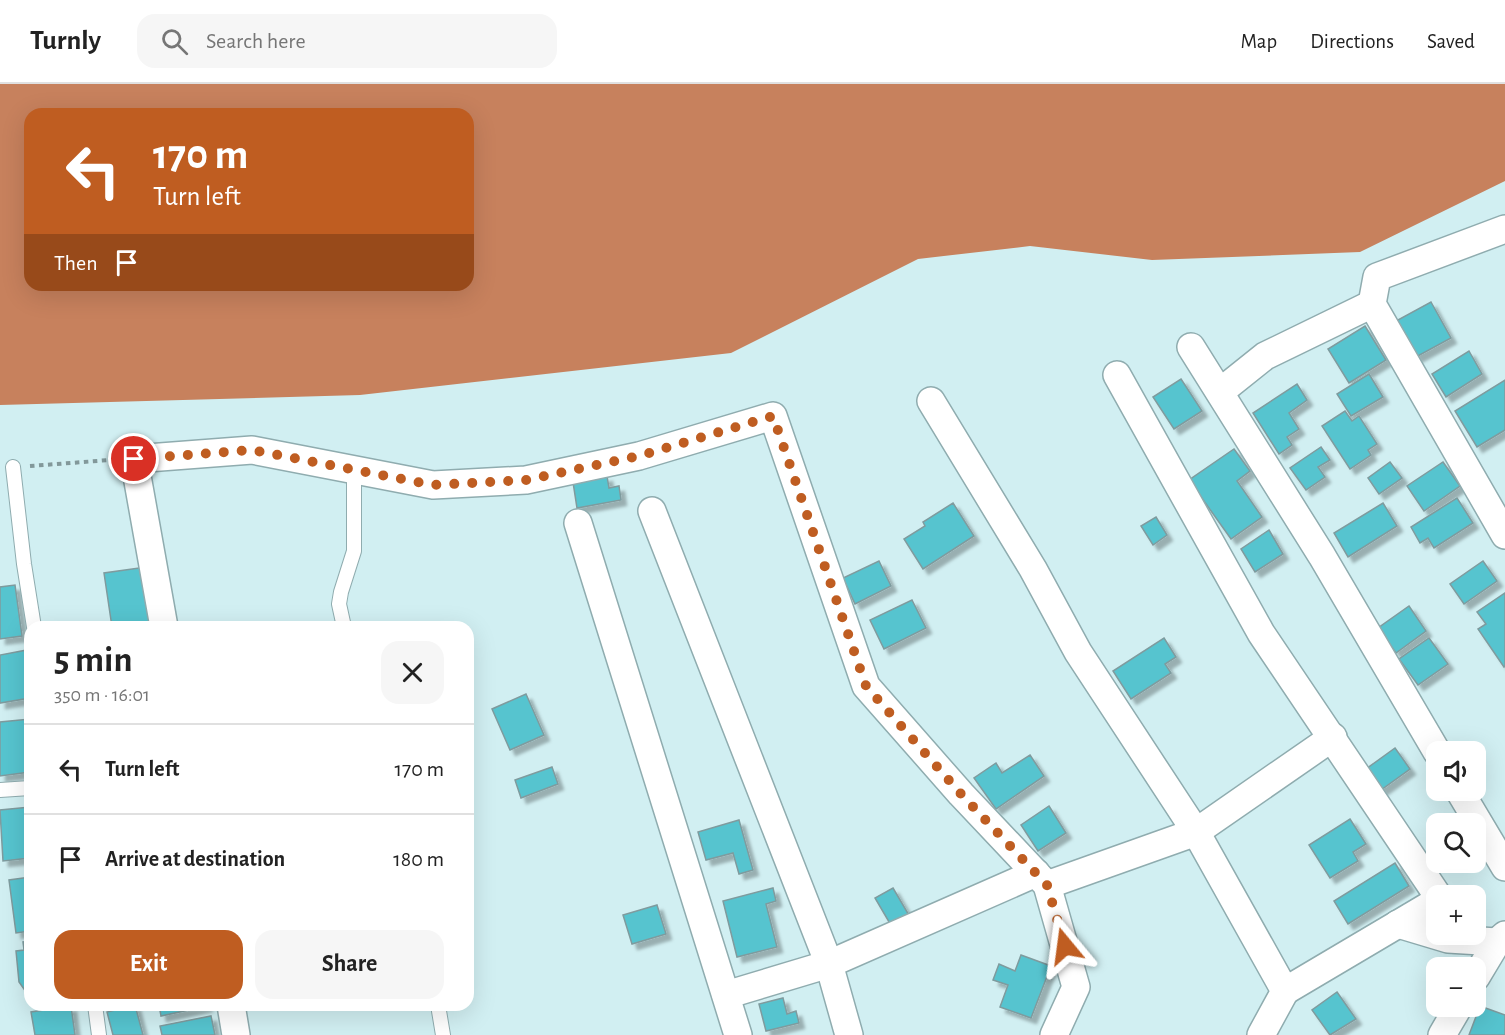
<!DOCTYPE html>
<meta charset="utf-8">
<style>
body{margin:0;font-family:"Alegreya Sans",sans-serif;background:#f6f6f6;color:#222;height:100vh;display:flex;flex-direction:column;font-size:22px;white-space:nowrap}
*{box-sizing:border-box;margin:0}
p{font-size:20px;color:#767676}
.icon{flex:none;width:33px;height:33px;fill:none;stroke:currentColor;stroke-width:2;stroke-linecap:round;stroke-linejoin:round}
.map{position:relative;flex:1;overflow:hidden}
.sheet{position:absolute;left:24px;top:537px;width:450px;height:390px;display:flex;flex-direction:column;background:#fff;border-radius:18px;box-shadow:0 6px 24px #0002}
.sheet>*{flex:none}
.top-card{position:absolute;left:24px;top:24px;width:450px;height:183px;border-radius:18px;box-shadow:0 6px 24px #0002;background:#bf5d21;color:#fff;overflow:hidden}
.tools{position:absolute;left:1426px;top:657px;display:grid;gap:12px}
.tools a{display:grid;place-items:center;width:60px;height:60px;border-radius:12px;background:#fff;box-shadow:0 6px 24px #0002;font-size:30px}
.pin{position:absolute;display:grid;place-items:center;width:51px;height:51px;color:#fff;margin:-26px;border:3px solid #fff;border-radius:50%;box-shadow:0 2px 6px #0007}
.me{position:absolute;width:66px;margin:-33px;rotate:344deg;stroke-linejoin:round;filter:drop-shadow(0 0 4px #0008)}
.turn{display:flex;align-items:center;gap:21px;height:126px;padding:0 30px;font-size:27px}
.turn .icon{width:78px;height:78px;stroke-width:2.5}
.turn b{display:block;font-size:42px;line-height:51px}
.then{display:flex;align-items:center;height:57px;padding:0 30px;background:#0003;gap:12px;font-size:22px}
.round{display:grid;place-items:center;flex:none;width:63px;height:63px;border-radius:18px;background:#f6f6f6}
.overview{display:flex;align-items:center;justify-content:space-between;height:102px;padding:0 30px}
h1{font-size:36px;font-weight:600;line-height:45px}
.button{display:flex;gap:12px;margin-top:auto;padding:12px 30px}
.button a{flex:1;height:69px;border-radius:18px;background:#bf5d21;color:#fff;font-size:24px;font-weight:600;line-height:69px;text-align:center}
.button a+a{background:#f6f6f6;color:#222}
ul{padding:0;list-style:none}
li{display:flex;align-items:center;gap:18px;height:90px;padding:0 30px;border-top:2px solid #e0e0e0}
li div{flex:1}
li b{display:block;font-size:22px}
li em{font-style:normal}
header{display:flex;align-items:center;gap:36px;box-sizing:border-box;height:84px;padding:0 30px;background:#fff;border-bottom:2px solid #e0e0e0}
header strong{font-size:28px}
nav{display:flex;gap:33px;margin-inline-start:auto;font-size:21px}
.search{width:420px;height:54px;background:#f6f6f6;display:flex;align-items:center;gap:15px;box-sizing:border-box;padding:0 21px;border-radius:18px;color:#767676;font-size:22px}
.map>svg:first-child{display:block}
</style>
<header>
<strong>Turnly</strong>
<div class="search"><svg class="icon" aria-label="search" viewBox="0 0 24 24"><circle cx="10" cy="10" r="6"/><path d="M15 15l6 6"/></svg>Search here</div>
<nav><a>Map</a><a>Directions</a><a>Saved</a></nav>
</header>
<div class="map">
<svg width="1505" height="951" viewBox="0 0 1505 951">
<defs>
<filter id="shadow"><feDropShadow dx="5.5" dy="5.5" stdDeviation="1.5" flood-color="#0004"/></filter>
</defs>
<rect width="100%" height="100%" fill="#d1eff2"/>
<!-- water -->
<path fill="#c7815d" fill-rule="evenodd" d="M0,0h1505v97l-145,71 -208,8 -122,-14 -112,13 -187,94 -371,42 -360,10zM30,30h438v171h-438z"/>
<!-- building -->
<g fill="#56c4cf" stroke="#7f9b9e" stroke-width="1.5" filter="url(#shadow)">
<polygon points="1431,218 1451,254 1416,273 1396,237"/>
<polygon points="1365,242 1386,276 1349,299 1328,265"/>
<polygon points="1469,267 1482,290 1446,313 1432,290"/>
<polygon points="1369,290 1383,313 1351,332 1337,310"/>
<polygon points="1181,295 1202,327 1174,345 1153,313"/>
<polygon points="1505,296 1505,346 1477,363 1455,327"/>
<polygon points="1297,300 1307,316 1289,329 1299,345 1287,353 1292,361 1279,370 1253,329"/>
<polygon points="1345,327 1352,337 1359,332 1377,360 1368,366 1371,371 1350,385 1322,342"/>
<polygon points="1321,363 1330,376 1318,383 1325,393 1306,406 1290,384"/>
<polygon points="1234,365 1250,387 1237,397 1262,433 1231,455 1189,396"/>
<polygon points="1390,378 1402,394 1379,410 1368,394"/>
<polygon points="1443,378 1460,402 1424,427 1407,402"/>
<polygon points="607,392 609,404 619,402 621,416 577,424 573,398"/>
<polygon points="1457,414 1473,439 1434,464 1428,454 1420,459 1411,443"/>
<polygon points="953,419 974,452 923,485 904,455 925,442 923,438"/>
<polygon points="1383,419 1397,442 1348,473 1334,449"/>
<polygon points="1156,433 1167,451 1153,461 1141,442"/>
<polygon points="1269,446 1283,470 1255,488 1241,465"/>
<polygon points="879,477 891,502 855,520 843,494"/>
<polygon points="1483,477 1497,497 1464,520 1450,500"/>
<polygon points="146,483 154,537 112,543 104,489"/>
<polygon points="15,501 22,552 0,555 0,503"/>
<polygon points="1505,509 1505,582 1504,583 1478,545 1486,540 1477,528"/>
<polygon points="912,516 926,544 884,565 870,536"/>
<polygon points="1409,522 1426,547 1396,569 1378,544"/>
<polygon points="1164,554 1176,573 1165,580 1171,589 1131,615 1113,587"/>
<polygon points="1429,554 1448,580 1418,601 1399,575"/>
<polygon points="27,566 30,585 30,614 0,619 0,571"/>
<polygon points="526,610 544,651 510,666 492,625"/>
<polygon points="30,635 30,688 0,692 0,638"/>
<polygon points="1395,664 1410,685 1381,706 1366,685"/>
<polygon points="1030,671 1044,692 996,725 974,694 996,679 1002,689"/>
<polygon points="552,683 558,700 521,714 515,696"/>
<polygon points="1049,722 1066,749 1038,767 1021,741"/>
<polygon points="30,723 30,774 3,777 0,726"/>
<polygon points="1350,735 1366,760 1353,768 1358,777 1330,794 1309,761"/>
<polygon points="739,736 753,786 739,790 733,769 706,776 698,748"/>
<polygon points="1395,779 1409,802 1348,840 1334,817"/>
<polygon points="30,793 30,847 16,849 9,796"/>
<polygon points="773,804 776,817 766,820 777,863 737,873 723,817"/>
<polygon points="893,804 910,833 892,843 875,814"/>
<polygon points="657,821 666,850 632,860 623,831"/>
<polygon points="30,857 30,911 29,912 19,898 16,867 24,866 23,858"/>
<polygon points="1021,871 1051,882 1031,934 1000,923 1008,901 993,896 999,880 1015,887"/>
<polygon points="1337,908 1356,935 1330,951 1312,926"/>
<polygon points="783,914 787,930 796,927 799,939 766,947 759,920"/>
<polygon points="135,921 143,951 113,951 107,928"/>
<polygon points="159,921 206,921 207,922 161,932"/>
<polygon points="71,922 75,951 35,951 31,928"/>
<polygon points="1480,922 1505,931 1505,951 1469,951"/>
<polygon points="211,932 215,951 162,951 160,942"/>
</g>
<g fill="none" stroke-linecap="round" stroke-linejoin="round">
<!-- service casing -->
<g stroke="#8facaf" stroke-width="16">
<g id="service">
<polyline points="13,383 24,480 34,543"/>
<polyline points="344,543 339,520 341,508 354,467 354,386"/>
<polyline points="0,706 30,704"/>
<polyline points="95,921 99,951"/>
<polyline points="438,921 443,951"/>
</g>
</g>
<!-- minor casing -->
<g stroke="#8facaf" stroke-width="30">
<g id="minor">
<polyline points="1505,145 1377,193 1372,220 1505,451"/>
<polyline points="1191,263 1322,472 1437,668"/>
<polyline points="1117,291 1261,549 1438,812"/>
<polyline points="1220,308 1265,272 1372,220"/>
<polyline points="931,317 1033,485 1078,568 1196,748 1285,907 1261,951"/>
<polyline points="652,427 829,880 849,951"/>
<polyline points="578,439 738,951"/>
<polyline points="164,543 134,375 252,366 433,401 526,396 639,372 773,332 866,602 961,710 1047,801 1076,903 1054,951"/>
<polyline points="1459,706 1505,783"/>
<polyline points="1047,801 1196,748 1333,653"/>
<polyline points="1398,840 1448,855 1497,858"/>
<polyline points="1476,893 1497,858 1505,851"/>
<polyline points="1285,907 1437,817"/>
<polyline points="726,911 829,880 1036,789"/>
<polyline points="231,921 236,951"/>
<polyline points="1442,951 1459,922"/>
</g>
</g>
<!-- path -->
<polyline stroke="#82989a" stroke-width="4" stroke-dasharray="4.5 4.5" stroke-linecap="butt" points="30,382 110,376"/>
<!-- service -->
<use href="#service" stroke="#fff" stroke-width="14"/>
<!-- minor -->
<use href="#minor" stroke="#fff" stroke-width="27"/>
</g>
<g fill="none" stroke-linecap="round" stroke-linejoin="round">
<!-- route -->
<polyline stroke="#bf5d21" stroke-width="10" stroke-dasharray="0 18" points="134,375 252,366 433,401 526,396 639,372 773,332 866,602 961,710 1047,801 1065,862"/>
</g>
</svg>
<div class="tools">
<a><svg class="icon" aria-label="sound" viewBox="0 0 24 24"><path d="M4 9h4l5-4v14l-5-4H4zM17 9q2 3 0 6"/></svg></a>
<a><svg class="icon" aria-label="search" viewBox="0 0 24 24"><circle cx="10" cy="10" r="6"/><path d="M15 15l6 6"/></svg></a>
<a>+</a>
<a>−</a>
</div>
<div class="pin" style="left:134px;top:375px;background:#d93025"><svg class="icon" aria-label="arrive" viewBox="0 0 24 24"><path d="M6 21V4h12l-3 4 3 4H6"/></svg></div>
<svg class="me" style="left:1065px;top:862px" viewBox="-20 -20 40 40"><path d="M0-17L14 15 0 8-14 15z" fill="#bf5d21" stroke="#fff" stroke-width="4"/></svg>
<div class="top-card">
<div class="turn"><svg class="icon" aria-label="left" viewBox="0 0 24 24"><path d="M17 20v-9H6M10 6l-5 5 5 5"/></svg><div><b>170 m</b>Turn left</div></div>
<div class="then">Then<svg class="icon" aria-label="arrive" viewBox="0 0 24 24"><path d="M6 21V4h12l-3 4 3 4H6"/></svg></div>
</div>
<section class="sheet">
<div class="overview"><div><h1>5 min</h1><p>350 m · 16:01</p></div><a class="round"><svg class="icon" aria-label="close" viewBox="0 0 24 24"><path d="M6 6l12 12M18 6L6 18"/></svg></a></div>
<ul>
<li><svg class="icon" aria-label="left" viewBox="0 0 24 24"><path d="M17 20v-9H6M10 6l-5 5 5 5"/></svg><div><b>Turn left</b></div><em>170 m</em></li>
<li><svg class="icon" aria-label="arrive" viewBox="0 0 24 24"><path d="M6 21V4h12l-3 4 3 4H6"/></svg><div><b>Arrive at destination</b></div><em>180 m</em></li>
</ul>
<div class="button"><a>Exit</a><a>Share</a></div>
</section>
</div>
